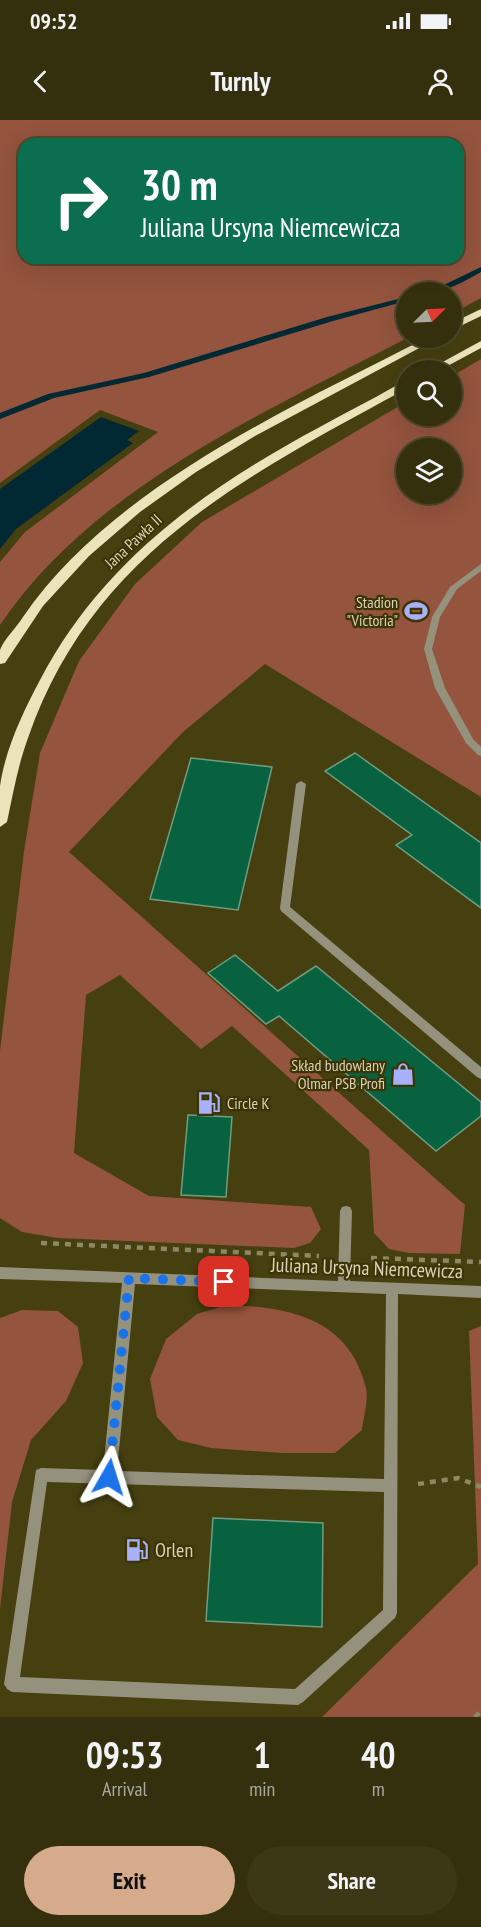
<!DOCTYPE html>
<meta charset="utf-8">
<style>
body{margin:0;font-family:"PT Sans Narrow",sans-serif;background:#3c3715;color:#f1f3f6;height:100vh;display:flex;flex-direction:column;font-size:22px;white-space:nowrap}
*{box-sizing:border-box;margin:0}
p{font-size:20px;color:#a9a99d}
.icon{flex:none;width:33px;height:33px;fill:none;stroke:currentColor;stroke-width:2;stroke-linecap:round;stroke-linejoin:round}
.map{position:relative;height:1597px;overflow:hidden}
.details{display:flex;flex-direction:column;background:#342f0c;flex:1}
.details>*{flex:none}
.top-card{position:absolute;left:18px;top:18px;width:446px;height:126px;border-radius:18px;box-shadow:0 6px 24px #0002,0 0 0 2px #4e4a2d;background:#0b6e4f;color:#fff;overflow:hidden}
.needle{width:39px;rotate:66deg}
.tools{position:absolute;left:396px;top:162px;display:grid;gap:12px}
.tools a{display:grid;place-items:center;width:66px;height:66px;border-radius:50%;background:#342f0c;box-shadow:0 6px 24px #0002,0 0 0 2px #4e4a2d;font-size:30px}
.pin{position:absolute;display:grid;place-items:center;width:51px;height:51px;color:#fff;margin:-26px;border-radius:12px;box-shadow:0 3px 9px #0006}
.me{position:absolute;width:66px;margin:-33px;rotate:6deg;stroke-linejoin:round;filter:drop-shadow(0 0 4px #0008)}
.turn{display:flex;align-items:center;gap:21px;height:126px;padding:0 24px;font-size:27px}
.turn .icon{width:78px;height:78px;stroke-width:2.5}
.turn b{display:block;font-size:42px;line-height:51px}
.eta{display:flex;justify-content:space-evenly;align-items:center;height:102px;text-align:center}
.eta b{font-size:36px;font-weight:600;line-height:42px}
.button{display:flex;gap:12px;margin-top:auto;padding:12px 24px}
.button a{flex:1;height:69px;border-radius:36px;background:#d6ab8b;color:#111;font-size:24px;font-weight:600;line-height:69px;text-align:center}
.button a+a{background:#3c3715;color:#f1f3f6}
.status{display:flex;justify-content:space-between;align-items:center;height:42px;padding:0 30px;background:#342f0c;direction:ltr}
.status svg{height:16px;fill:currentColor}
header{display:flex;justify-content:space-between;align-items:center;height:78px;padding:0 24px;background:#342f0c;font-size:27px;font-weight:600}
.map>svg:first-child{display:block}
</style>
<div class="status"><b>09:52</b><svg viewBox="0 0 49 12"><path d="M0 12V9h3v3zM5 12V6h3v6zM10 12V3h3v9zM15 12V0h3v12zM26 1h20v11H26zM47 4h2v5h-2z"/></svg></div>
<header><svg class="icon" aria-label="back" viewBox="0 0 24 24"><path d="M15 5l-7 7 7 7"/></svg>Turnly<svg class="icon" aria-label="person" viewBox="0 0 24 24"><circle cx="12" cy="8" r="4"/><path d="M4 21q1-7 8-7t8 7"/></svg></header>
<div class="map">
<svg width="481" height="1597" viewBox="0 0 481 1597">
<rect width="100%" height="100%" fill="#463f10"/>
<!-- green -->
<g fill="#94543e" fill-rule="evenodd">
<path d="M0,0h481v178l-29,16v-22h-46l1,46c-143,75 -314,149 -407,287v-63l25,-30 133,-100 -58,-22 -100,73zM24,24h434v114h-434z"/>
<path d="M481,239v438l-216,-133 -82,68 -114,120 396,353 -5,49 -51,-1 -20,-4 -15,-16 -5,-83 -137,-124 -31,23 -81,-74 -34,20 -12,158 75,43 162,11 10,22 -11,14 -16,5 -236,-10 -36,-6 -22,-14v-167l24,-200 16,-98 39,-92 56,-77 67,-62 204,-120v14h46v-40zM406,328h46v46h-46z"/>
<path d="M227,1185c62,2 122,13 139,83 3,12 -3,30 -4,42l-27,23h-53l-71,-5 -33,-8 -21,-23 -7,-38 16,-40 31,-25z"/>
<polygon points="22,1190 58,1191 78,1207 83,1243 66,1281 31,1320 12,1382 0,1489 0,1198"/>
<polygon points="481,1206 481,1597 322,1597 478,1444 469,1211"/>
</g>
<!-- water -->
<polygon fill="#002934" points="101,297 139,311 127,320 133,323 16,409 0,429 0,369"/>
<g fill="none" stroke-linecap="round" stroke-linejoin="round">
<!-- stream -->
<g fill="#002934" fill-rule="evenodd">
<path d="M481,147v5c-18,10 -37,22 -58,20l25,-9z"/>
<polygon points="406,177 406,181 333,201 149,257 54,278 0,299 0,293 48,274 144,253 327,197"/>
</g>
</g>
<!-- building -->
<g fill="#08613f" stroke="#6e9d83" stroke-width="1.5">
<polygon points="355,633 481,723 481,788 396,725 412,715 325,651"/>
<polygon points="191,638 272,647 238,790 150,779"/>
<polygon points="235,835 278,871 316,846 481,982 481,996 436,1031 279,896 266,904 208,853"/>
<polygon points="188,995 232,997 226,1077 181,1075"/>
<polygon points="213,1398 323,1403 322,1507 206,1501"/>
</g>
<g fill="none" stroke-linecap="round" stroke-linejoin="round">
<!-- path -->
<g stroke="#8e8865" stroke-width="4.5" stroke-dasharray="6 6" stroke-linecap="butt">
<polyline points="41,1123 319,1136"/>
<polyline points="371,1138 481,1142"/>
<polyline points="418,1364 458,1358 481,1367"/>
<polyline points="475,1597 481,1591"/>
</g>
<!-- minor -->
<g fill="#94917d" fill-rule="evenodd">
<polygon points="481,444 481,451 457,469 440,497 432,529 445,568 473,619 481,627 481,636 478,635 466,623 435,568 424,529 432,497 450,467"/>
<polygon points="301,661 306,664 290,787 481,947 481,959 477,957 281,791 280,788 296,664"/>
<path d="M346,1086l4,1 2,4 -2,70 131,5v12l-83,-4 -1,319 -2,5 -92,84 -5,3 -286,-13 -5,-3 -3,-5 32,-214 5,-2 62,2 19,-187 -122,-4v-12l338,14 2,-70 2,-4zM135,1164l251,10 -2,185 -267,-8zM47,1362l337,10 -1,118 -88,79 -275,-12z"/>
</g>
<!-- major -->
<g fill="#eae4ba" fill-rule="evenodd">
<polygon points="481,189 481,196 452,210 452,203"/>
<path d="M426,218h12l-183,98 -59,36 -56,40 -51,44 -46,50 -38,57 -5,1c0,-4 0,-10 0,-14 4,-11 17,-23 23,-33 90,-131 266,-208 403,-279z"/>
<polygon points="481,221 481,228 440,250 428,250"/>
<path d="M406,262v7c-160,87 -314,164 -378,349 -10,27 -15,56 -21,84l-7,5c0,-13 0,-28 0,-41 5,-36 23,-74 40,-106 61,-117 164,-191 278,-252 18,-10 37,-20 56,-30 10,-5 21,-13 32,-16z"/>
</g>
</g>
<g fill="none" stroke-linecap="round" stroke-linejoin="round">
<!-- route -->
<polyline stroke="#1a73e8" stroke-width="10" stroke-dasharray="0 18" points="109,1357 129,1158 224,1162"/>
</g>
<!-- icons -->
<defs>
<g id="stadium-bare" transform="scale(1.8)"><path d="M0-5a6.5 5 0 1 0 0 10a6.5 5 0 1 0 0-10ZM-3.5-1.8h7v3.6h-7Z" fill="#a9b0fc" stroke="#3c3403" stroke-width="2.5" paint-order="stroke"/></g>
<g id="shop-bare" transform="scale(1.8)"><path d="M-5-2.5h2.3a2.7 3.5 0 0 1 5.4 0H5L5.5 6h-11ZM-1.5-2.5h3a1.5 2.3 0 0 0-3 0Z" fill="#a9b0fc" stroke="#3c3403" stroke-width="2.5" paint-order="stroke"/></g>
<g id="fuel-bare" transform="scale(1.8)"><path d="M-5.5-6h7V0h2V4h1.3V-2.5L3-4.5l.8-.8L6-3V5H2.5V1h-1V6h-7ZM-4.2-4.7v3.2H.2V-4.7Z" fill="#a9b0fc" stroke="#3c3403" stroke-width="2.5" paint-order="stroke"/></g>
</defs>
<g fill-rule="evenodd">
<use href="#stadium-bare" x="416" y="491"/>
<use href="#shop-bare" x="403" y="954"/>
<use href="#fuel-bare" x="209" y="983"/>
<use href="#fuel-bare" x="137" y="1430"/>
</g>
<g text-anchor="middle" stroke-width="4.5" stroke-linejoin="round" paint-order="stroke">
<!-- street labels -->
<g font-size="16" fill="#d7d3bb" stroke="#3c3403">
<text transform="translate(133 421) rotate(-43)" y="6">Jana Pawła II</text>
</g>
<!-- poi labels -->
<g font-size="16" fill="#d7d3bb" stroke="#3c3403" text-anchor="end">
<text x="398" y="488">Stadion<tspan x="398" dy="18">"Victoria"</tspan></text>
<text x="385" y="951">Skład budowlany<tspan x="385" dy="18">Olmar PSB Profi</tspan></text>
<text x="227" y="989" text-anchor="start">Circle K</text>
</g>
<!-- near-street labels -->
<g font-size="20" fill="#d7d3bb" stroke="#3c3403">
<text transform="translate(367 1148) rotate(2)" y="7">Juliana Ursyna Niemcewicza</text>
</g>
<!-- near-poi labels -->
<g font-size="20" fill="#d7d3bb" stroke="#3c3403" text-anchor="start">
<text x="155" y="1437">Orlen</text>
</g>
</g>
</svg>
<div class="tools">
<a><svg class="needle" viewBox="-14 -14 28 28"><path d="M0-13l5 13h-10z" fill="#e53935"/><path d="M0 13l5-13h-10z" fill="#a9a99d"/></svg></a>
<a><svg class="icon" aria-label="search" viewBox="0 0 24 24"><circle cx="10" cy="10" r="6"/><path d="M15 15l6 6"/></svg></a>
<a><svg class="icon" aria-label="layers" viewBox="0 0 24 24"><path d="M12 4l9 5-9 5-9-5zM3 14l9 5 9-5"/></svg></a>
</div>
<div class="pin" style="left:224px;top:1162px;background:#d93025"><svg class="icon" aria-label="arrive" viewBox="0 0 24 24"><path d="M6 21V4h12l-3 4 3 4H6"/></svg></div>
<svg class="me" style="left:109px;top:1357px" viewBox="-20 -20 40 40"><path d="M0-17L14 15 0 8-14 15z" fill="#1a73e8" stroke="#fff" stroke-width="4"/></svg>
<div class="top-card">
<div class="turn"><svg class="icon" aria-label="right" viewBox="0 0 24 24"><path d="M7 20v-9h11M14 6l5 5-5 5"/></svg><div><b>30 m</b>Juliana Ursyna Niemcewicza</div></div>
</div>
</div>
<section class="details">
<div class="eta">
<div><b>09:53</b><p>Arrival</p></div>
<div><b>1</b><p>min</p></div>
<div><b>40</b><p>m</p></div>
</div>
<div class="button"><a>Exit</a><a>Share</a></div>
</section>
